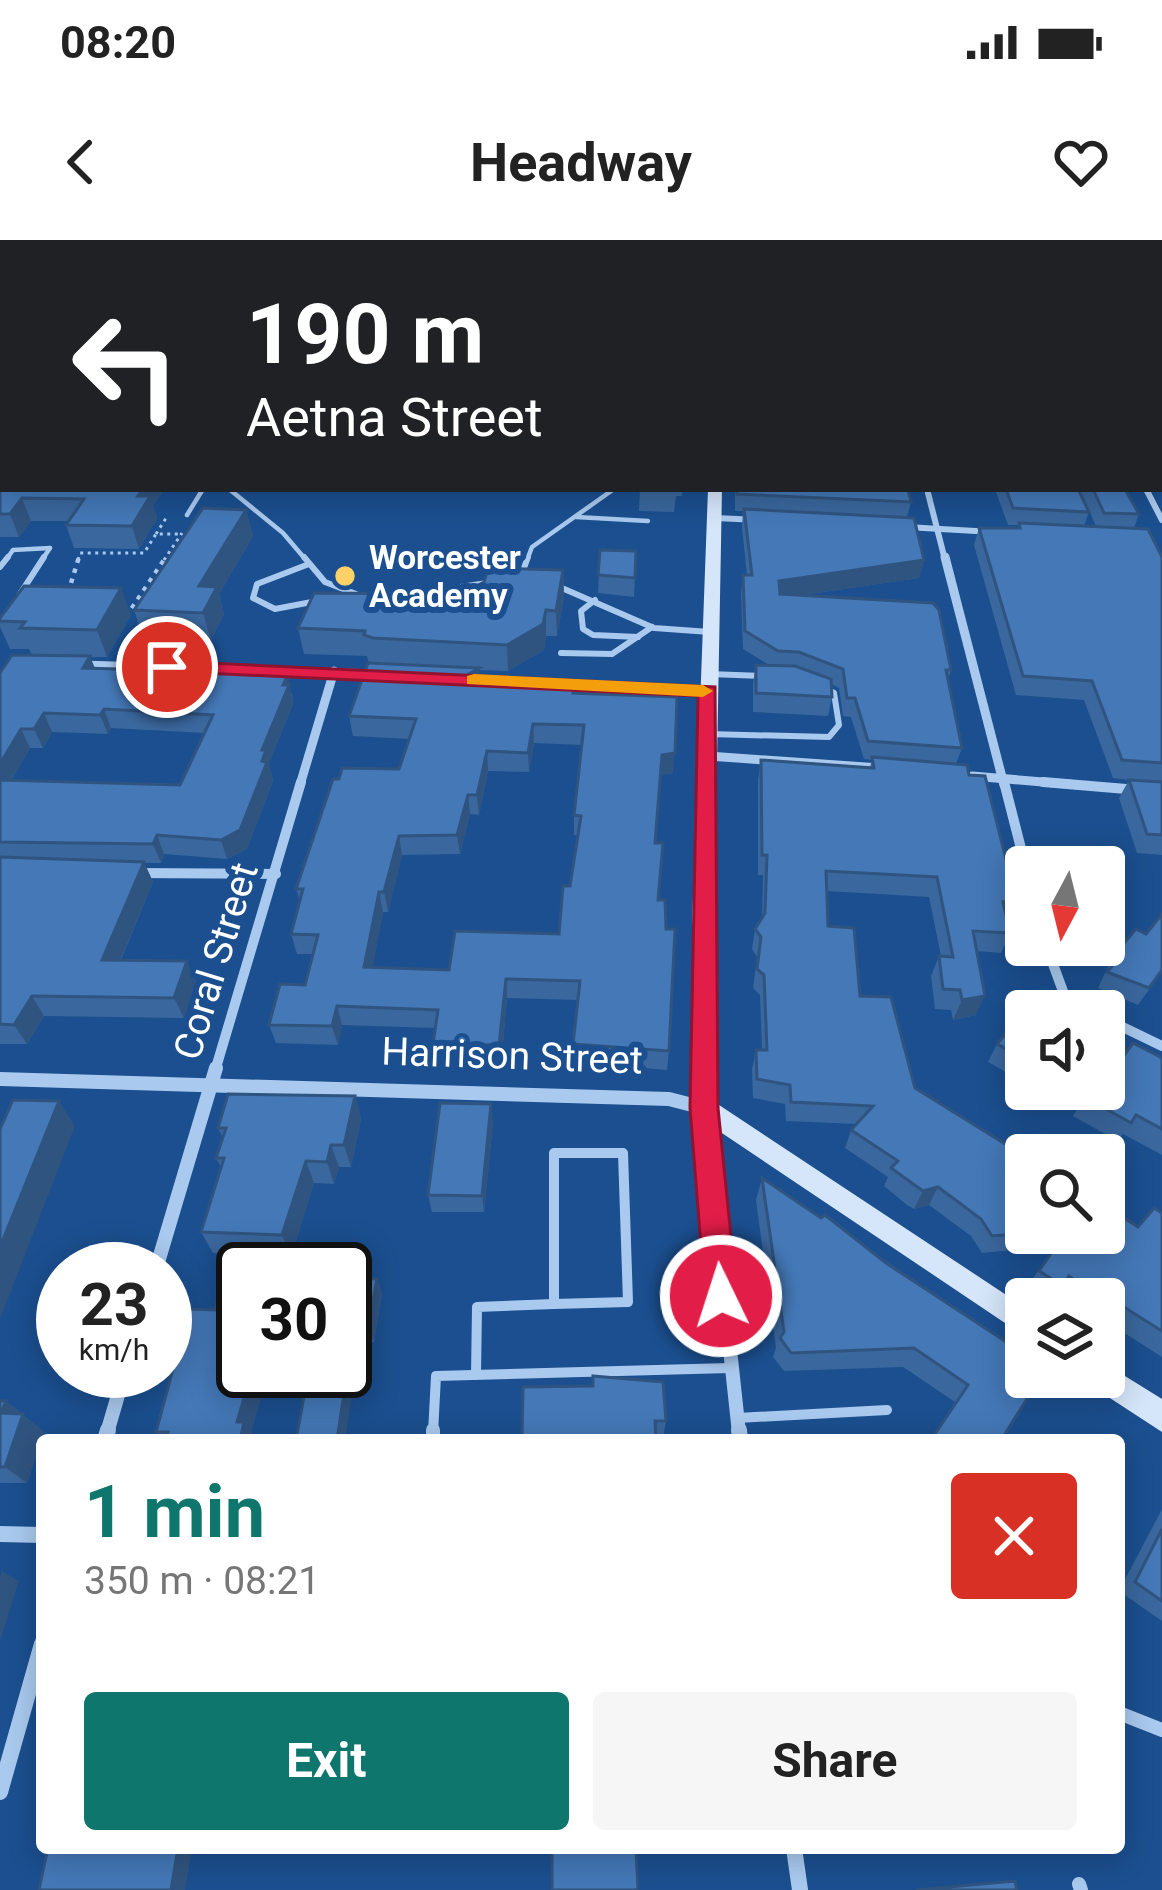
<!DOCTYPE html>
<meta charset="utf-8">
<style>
body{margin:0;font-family:Roboto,sans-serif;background:#f6f6f6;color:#222;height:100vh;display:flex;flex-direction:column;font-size:45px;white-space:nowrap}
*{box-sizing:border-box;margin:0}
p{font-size:39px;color:#767676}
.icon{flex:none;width:66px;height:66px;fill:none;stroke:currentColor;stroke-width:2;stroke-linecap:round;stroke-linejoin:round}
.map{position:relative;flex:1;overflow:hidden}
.drawer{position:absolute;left:36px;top:1194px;width:1089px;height:420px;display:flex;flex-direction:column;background:#fff;border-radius:12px;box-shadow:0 6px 30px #0003}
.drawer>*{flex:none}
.top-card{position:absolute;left:0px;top:0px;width:1164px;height:252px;box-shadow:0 6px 30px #0003;background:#202124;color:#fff;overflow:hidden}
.needle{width:78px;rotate:187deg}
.controls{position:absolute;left:1005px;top:606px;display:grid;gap:24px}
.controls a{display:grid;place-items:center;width:120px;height:120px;border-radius:12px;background:#fff;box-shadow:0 6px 30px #0003;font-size:60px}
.speed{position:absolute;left:36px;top:1002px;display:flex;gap:24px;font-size:60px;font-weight:700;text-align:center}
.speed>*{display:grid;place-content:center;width:156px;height:156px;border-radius:50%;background:#fff;box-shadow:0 6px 30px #0003;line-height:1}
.speed small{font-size:30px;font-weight:400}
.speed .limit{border:6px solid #111;border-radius:18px;background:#fff;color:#111}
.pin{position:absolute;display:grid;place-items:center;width:102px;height:102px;color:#fff;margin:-51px;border:6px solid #fff;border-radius:50%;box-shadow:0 3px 12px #0007}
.me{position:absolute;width:132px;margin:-66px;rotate:356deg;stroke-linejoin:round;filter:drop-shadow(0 0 9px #0008)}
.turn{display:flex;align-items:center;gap:42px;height:252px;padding:0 48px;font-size:54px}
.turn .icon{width:156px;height:156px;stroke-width:2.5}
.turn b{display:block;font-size:84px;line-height:102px}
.round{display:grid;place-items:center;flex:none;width:126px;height:126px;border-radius:12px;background:#f6f6f6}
.summary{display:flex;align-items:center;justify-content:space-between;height:204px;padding:0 48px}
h1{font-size:72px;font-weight:700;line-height:90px;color:#0f766e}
.action{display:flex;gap:24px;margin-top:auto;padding:24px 48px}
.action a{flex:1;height:138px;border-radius:12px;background:#0f766e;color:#fff;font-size:48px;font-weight:700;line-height:138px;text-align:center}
.action a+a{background:#f6f6f6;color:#222}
.status{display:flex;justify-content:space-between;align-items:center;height:84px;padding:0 60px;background:#fff;direction:ltr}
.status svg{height:33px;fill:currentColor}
header{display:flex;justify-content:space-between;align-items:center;height:156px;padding:0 48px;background:#fff;font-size:54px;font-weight:700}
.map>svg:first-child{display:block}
</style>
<div class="status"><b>08:20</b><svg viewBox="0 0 49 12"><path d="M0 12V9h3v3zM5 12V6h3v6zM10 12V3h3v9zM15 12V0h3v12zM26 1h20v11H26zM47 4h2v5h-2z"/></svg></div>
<header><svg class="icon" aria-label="back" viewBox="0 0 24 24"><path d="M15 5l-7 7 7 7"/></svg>Headway<svg class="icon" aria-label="heart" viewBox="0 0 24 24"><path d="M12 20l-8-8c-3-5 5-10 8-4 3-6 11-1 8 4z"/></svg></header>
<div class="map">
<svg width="1162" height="1650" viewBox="0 0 1162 1650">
<rect width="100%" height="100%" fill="#1b4f8f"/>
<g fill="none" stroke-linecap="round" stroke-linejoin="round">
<!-- path-far1 -->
<g stroke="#a9c9ee" stroke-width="3" stroke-dasharray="3 4.5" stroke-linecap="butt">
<polyline points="449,3 459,0"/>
<polyline points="498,3 503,0"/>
<polyline points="156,294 168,275"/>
<polyline points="78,320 80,313 144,313 156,294 181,294"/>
<polyline points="164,320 182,293"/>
</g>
<!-- path -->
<g stroke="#a9c9ee" stroke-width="4.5" stroke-dasharray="4.5 6" stroke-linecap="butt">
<polyline points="68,353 79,317"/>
<polyline points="126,377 166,317"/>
</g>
<!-- lane-far3 -->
<g stroke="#a9c9ee" stroke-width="4.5">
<polyline points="1039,0 1073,2"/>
<polyline points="969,3 978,0"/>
<polyline points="229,249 283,293 306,320"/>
<polyline points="187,275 203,249"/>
<polyline points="576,277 648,281"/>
<polyline points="6,320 13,310 50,308"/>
<polyline points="42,320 50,308"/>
<polyline points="527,320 532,307 614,249"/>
</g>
<!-- lane-far2 -->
<g stroke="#a9c9ee" stroke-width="6">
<polyline points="304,317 325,342 356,354"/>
<polyline points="309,324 257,344 253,358 275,369 317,361"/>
<polyline points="0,327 8,317"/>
<polyline points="521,336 528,317"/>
<polyline points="555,345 654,388 710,392"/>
<polyline points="20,354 44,317"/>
<polyline points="408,355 487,343"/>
<polyline points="595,360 581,371 583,389 593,395 638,397"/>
<polyline points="561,413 612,414 652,387"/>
<polyline points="709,434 763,436"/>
<polyline points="708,494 829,497 839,485 834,453 821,446"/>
</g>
<!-- lane-far1 -->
<g stroke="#a9c9ee" stroke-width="10">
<polygon points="554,913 623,913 628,1062 554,1064"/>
<polyline points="476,1135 477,1067 554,1064"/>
<polyline points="737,1178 887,1170"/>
<polyline points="433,1193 436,1136 730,1128"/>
</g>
<!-- lane -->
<g stroke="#a9c9ee" stroke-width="14">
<polyline points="433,1200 433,1190"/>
<polyline points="1119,1473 1162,1490"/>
<polyline points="1079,1644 1081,1650"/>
</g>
<!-- street-far4 -->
<g stroke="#a9c9ee" stroke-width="6">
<polyline points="927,249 945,320"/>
<polyline points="1146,249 1162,280"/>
<polyline points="715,278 759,280"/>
<polyline points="906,287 993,292"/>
</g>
<!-- street-far3 -->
<g stroke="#a9c9ee" stroke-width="9">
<polyline points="945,317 1004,545"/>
<polyline points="80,425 377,434"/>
<polyline points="464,439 708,451"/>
<polyline points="708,516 880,528"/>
<polyline points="972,536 1079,545"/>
<polyline points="300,545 334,431"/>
</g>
<!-- street-far2 -->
<g stroke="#a9c9ee" stroke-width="10">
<polyline points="1004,542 1026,628"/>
<polyline points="1043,542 1162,552"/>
<polyline points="133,633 276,634"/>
<polyline points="1046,705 1064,754 1093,771"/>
<polyline points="1104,778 1162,806"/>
<polyline points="215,831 301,542"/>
</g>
<!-- street-far1 -->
<g stroke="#a9c9ee" stroke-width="14">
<polyline points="0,839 669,859 704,868 739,1193"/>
<polyline points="156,1029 216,828"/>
<polyline points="107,1193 125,1131"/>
</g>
<!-- street -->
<g stroke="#a9c9ee" stroke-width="16">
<polyline points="739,1190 740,1200"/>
<polyline points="105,1200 108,1190"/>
<polyline points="0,1294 42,1295"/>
<polyline points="0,1552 42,1404"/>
<polyline points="794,1608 800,1650"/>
</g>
<!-- secondary -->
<g fill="#d6e6fa" fill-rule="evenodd">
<rect x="712" y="0" width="10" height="3"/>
<polygon points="1067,0 1077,0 1079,3 1069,3"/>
<polygon points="708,249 722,249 714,684 716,863 1026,1068 1026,1097 695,875 692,868 692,684"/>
<polygon points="1104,1123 1162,1159 1162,1192 1093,1147 1088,1137 1104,1137"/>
</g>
</g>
<!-- wall -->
<g fill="#3a679d" fill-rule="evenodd">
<polygon points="63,0 328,0 329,3 64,3"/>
<polygon points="1095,0 1162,0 1162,250 1154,249 1161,249 1161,3 1098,3"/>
<polygon points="0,41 3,249 164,249 153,266 157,278 139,309 74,308 66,285 68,281 31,281 19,297 0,297"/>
<polygon points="640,249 683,249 682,256 676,256 674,272 639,271"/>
<polygon points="735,249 908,249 911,262 907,277 924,320 919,338 803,355 951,430 948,439 962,508 956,524 969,535 1017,663 1008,683 1010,693 1001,713 977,711 976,775 953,780 951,770 935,769 931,736 939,716 941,716 929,657 827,651 828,686 860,756 915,848 1026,993 1104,993 1138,987 1162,973 1162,1117 1104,1080 1104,1059 1066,1059 1057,1053 1052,1059 1045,1059 1027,1047 1055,1006 982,1013 971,996 929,965 914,969 907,965 884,946 888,937 845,908 851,890 856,884 786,881 785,864 753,858 752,829 756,810 762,810 760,755 753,748 757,717 752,709 755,689 762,679 763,635 758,635 758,540 761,520 870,527 872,520 864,519 851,477 843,476 839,448 831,444 832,457 828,476 753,472 753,443 756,425 769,425 743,409 741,353 743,335 747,335 742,287 743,271 735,271"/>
<path d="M995,249h130l14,25 -5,14 28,29v298l-25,-2 -18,-55 10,-18 -16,-2 -29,-78 -68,-5 -42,-150 5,-17h38l1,-3h-10zM1080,251l16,35h-12l5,-14z"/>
<polygon points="246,270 253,296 219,354 224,374 211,400 143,397 134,370"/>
<polygon points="600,310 636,311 634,357 598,353"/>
<path d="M563,330l1,26 -7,40h-11l-2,14 -36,21 -29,-1 1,12 94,11 99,80 -13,2 -5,68 14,208 -2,19 -94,-8v-18l5,-44 -71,-2 -6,66 -65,-2 -3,-18 2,-16 -93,-3 -4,20 -62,-2 -7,-18 36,-40 8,-31h-16l-6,-20 9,-33 -4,-12 43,-110 60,-10 10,-30 -56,-3 -4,-20 24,-53 -5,-2 -1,-5 -63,-2 -6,-26zM534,503l48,2 -8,70v20h4l-8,51 -11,48 -110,36 -77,-2 11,-56h5l14,-57 58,-1 10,-40 9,1 9,-44 41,1z"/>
<path d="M131,375l-24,42h-17l5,11 197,25 1,11 -24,59 4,18 -26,68 -20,10 -63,-5 -3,9h-17l9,19 -32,78 75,21 -12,37 -140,-2 -17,28h-27v-371l32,-18 -3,-6h-19l-10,-22v-9zM111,488l93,5 -24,52 -169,-4 19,-33h13l9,-16 56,2z"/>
<polygon points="1146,694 1162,731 1138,765 1098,748 1113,716"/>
<polygon points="1026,771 1026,837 1022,841 988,822 997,804"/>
<polygon points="1162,818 1162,915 1123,894 1118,901 1073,876 1090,849 1111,833"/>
<polygon points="355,856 361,879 351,927 339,927 334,944 314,943 291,1016 213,1013 201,992 221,927 216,918 223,898 218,888"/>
<polygon points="493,882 484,972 432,972 428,955"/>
<polygon points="762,938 1026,1115 1001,1200 930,1200 955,1162 903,1127 784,1131 773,1117 776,1108 756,960"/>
<polygon points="345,1037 377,1039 382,1054 374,1102 345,1101"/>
<polygon points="165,1115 243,1131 268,1131 251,1192 255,1200 164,1200 156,1192 173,1128"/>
<polygon points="593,1146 666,1181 663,1198 655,1198"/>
<polygon points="0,1161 6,1161 44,1192 27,1243 0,1243"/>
<polygon points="1162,1269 1162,1381 1119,1351"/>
</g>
<!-- shaded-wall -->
<g fill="#305480">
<polygon points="112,0 131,0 132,3 109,3"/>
<polygon points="143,249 164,249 153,266 157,278 139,309 132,286 138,256"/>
<polygon points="22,258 31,281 19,297 10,274"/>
<polygon points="246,270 253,296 219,354 224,374 211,400 203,373 199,346"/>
<polygon points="924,320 919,338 776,359 779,341"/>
<polygon points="563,330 564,356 557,396 556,371"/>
<polygon points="121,348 131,375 107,417 97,390"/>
<polygon points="546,370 546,396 544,410 508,431 507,405"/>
<polygon points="90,416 97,435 83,428"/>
<polygon points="479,428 481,448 457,441"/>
<polygon points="288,434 293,464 269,523 273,541 247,609 227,619 221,600 262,521 262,510"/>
<polygon points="104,469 111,488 108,494 100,475"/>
<polygon points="44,473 52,492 43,508 34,489"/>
<polygon points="533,484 534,503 529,532 528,513"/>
<polygon points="21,489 30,508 0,559 0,524"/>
<polygon points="487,511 488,531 479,575 477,555"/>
<polygon points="675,513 673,533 660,535 662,515"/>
<polygon points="468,555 470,574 460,614 457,595"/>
<polygon points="157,595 164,614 161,623 153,604"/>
<polygon points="399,596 402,615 388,672 384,652"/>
<polygon points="144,622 153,642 112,740 102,720"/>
<polygon points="379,652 383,672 369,747 364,727"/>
<polygon points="187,721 196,741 184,778 174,758"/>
<polygon points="506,739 507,758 501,824 499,805"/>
<polygon points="32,756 44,776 27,804 14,785"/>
<polygon points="985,756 976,775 953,780 962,760"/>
<polygon points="337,766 342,785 338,805 332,786"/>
<polygon points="355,856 361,879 351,927 344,905"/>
<polygon points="59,861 75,886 0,1079 0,1007"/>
<polygon points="491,864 493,882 484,972 482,956"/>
<polygon points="331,905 339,927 334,944 327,922"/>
<polygon points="306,921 314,943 291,1016 282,995"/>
<polygon points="938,947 929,965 914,969 923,951"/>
<polygon points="377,1039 382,1054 374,1102 368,1088"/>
<polygon points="252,1131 268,1131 251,1192 255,1200 240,1200 237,1182"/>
<polygon points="346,1140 352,1154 345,1200 337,1200"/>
<polygon points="6,1161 44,1192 27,1243 5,1227 1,1173"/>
<polygon points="2,1331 19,1341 0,1401 0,1337"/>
<polygon points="178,1608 192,1608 185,1650 171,1650"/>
</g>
<!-- building -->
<g fill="#4478b7" stroke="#305480" stroke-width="3" fill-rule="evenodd">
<polygon points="76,0 112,0 109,3 72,3"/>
<polygon points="217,0 325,0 323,3 214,3"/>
<polygon points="938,0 950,0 960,3 932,3"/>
<polygon points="1110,0 1162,0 1162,233 1161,3 1112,3"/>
<polygon points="0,41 3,41 3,249 143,249 138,256 150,256 132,286 66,285 84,259 22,258 10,274 0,274"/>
<polygon points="737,249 908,249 911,262 737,254"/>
<polygon points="1006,249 1078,249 1089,272 1013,268"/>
<polygon points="1093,249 1125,249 1139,274 1104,273"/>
<polygon points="203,268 246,270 199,346 217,347 203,373 134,370"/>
<polygon points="744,269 914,278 924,320 779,341 780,354 933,363 939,370 951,430 946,430 962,508 868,501 855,458 847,458 843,429 799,412 778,411 745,391 743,335 752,335"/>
<polygon points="1019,283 1148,289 1162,317 1162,523 1122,520 1092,441 1023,436 979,288 1020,288"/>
<polygon points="600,310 636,311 635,338 598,335"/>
<polygon points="488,328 563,330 556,371 546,370 543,384 507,405 373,398 364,395 365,391 298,388 314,353 461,354 484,342"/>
<polygon points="24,346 121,348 97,390 20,388 25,382 0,381 0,378"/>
<polygon points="12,415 90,416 83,428 288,434 283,445 289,445 262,510 266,510 262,521 267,522 240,590 221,600 157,595 153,604 0,602 0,540 180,545 213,475 104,469 100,475 44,473 34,489 21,489 0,524 0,433"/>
<path d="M368,423l111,5 -22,13 117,5 -1,7 104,4 -2,56 -13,2 -7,88h8l-5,57h7l1,29h9l-6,122 -96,-7 7,-63 -74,-2 -7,66 -66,-1 5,-34 -101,-4 -5,20 -63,-1 11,-41 25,1 13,-50 -27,-1 12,-45h-7l37,-110h6l3,-11 57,1 17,-50 -67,-3zM533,484l51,1 -10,90 7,1 -11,70h-7l-4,48 -104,-3 -6,39 -85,-3 15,-75h5l15,-56 58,-1 11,-40h9l10,-44 41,2z"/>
<polygon points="756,425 795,426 831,439 832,457 756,453"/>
<polygon points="872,517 967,525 969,535 985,536 1017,663 1003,662 1010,693 973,691 985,756 962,760 960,750 943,749 939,716 953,717 937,637 826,631 828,686 854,688 860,756 891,757 915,848 1026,917 1026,993 992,996 981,979 938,947 923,951 891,928 898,921 851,890 873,866 791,862 790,845 757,839 756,810 767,810 764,735 757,729 761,697 755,689 765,673 767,615 762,615 761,520 874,528"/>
<polygon points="1129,540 1162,542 1162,595 1147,594"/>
<polygon points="0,617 144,622 102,720 187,721 174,758 32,756 14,785 0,784"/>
<polygon points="1162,674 1162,730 1149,748 1107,732 1118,719 1113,716 1136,689 1146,694"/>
<polygon points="1038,755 1067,771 1026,771 1026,820 997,804"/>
<polygon points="1133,803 1162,818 1162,889 1136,875 1131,883 1085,857 1090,849 1104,849 1104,830 1111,833"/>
<polygon points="228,854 355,856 344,905 331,905 327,922 306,921 282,995 201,992 224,918 216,918 226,888 218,888"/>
<polygon points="13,860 59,861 0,1007 0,889"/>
<polygon points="440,863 491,864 482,956 428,955"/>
<polygon points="762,938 821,978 825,975 886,1023 1026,1115 1026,1137 1029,1137 1037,1143 1001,1200 931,1200 968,1145 914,1108 791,1113 780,1098 784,1092"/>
<polygon points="1104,965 1138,987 1154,968 1162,973 1162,1091 1103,1054 1101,1057 1069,1036 1063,1046 1039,1031 1065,993 1104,993"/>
<polygon points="345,1037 377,1039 368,1088 345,1087"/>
<polygon points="217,1062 243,1063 243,1131 252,1131 237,1182 244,1182 240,1200 165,1200 168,1192 156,1192 176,1118 165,1117 171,1093 183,1093 190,1069 215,1070"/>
<polygon points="593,1136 663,1142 666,1181 655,1181 656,1200 522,1200 523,1147 593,1146"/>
<polygon points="307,1140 346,1140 337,1200 296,1200"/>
<polygon points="0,1161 6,1161 1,1173 23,1174 5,1227 0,1227"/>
<polygon points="1162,1289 1162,1361 1135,1342"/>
<polygon points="94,1608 178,1608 171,1650 39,1650 47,1612 93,1610"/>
<polygon points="552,1608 636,1608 638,1650 552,1650"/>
<polygon points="1015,1641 1017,1650 916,1650"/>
</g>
<!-- route -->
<polygon fill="#e11d48" stroke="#92132f" stroke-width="3" points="167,421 715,447 718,868 737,1056 733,1066 721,1071 710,1066 705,1056 690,868 698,456 161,431 158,427"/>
<!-- slow -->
<polygon fill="#f59e0b" points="474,434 703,445 713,451 703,457 467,444 467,436"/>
<!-- markers -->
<circle fill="#ffd166" stroke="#1b4f8f" stroke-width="4.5" cx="345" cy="336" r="12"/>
<g text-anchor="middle" stroke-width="12" stroke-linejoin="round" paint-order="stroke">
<!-- far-poi labels -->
<g font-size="33" font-weight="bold" fill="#fff" stroke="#1b4f8f" text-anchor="start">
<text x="369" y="329">Worcester<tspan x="369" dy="38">Academy</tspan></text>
</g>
<!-- street labels -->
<g font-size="39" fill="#fff" stroke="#1b4f8f">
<text transform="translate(215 721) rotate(-73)" y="14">Coral Street</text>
<text transform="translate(512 815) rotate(2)" y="14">Harrison Street</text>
</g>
</g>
</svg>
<div class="controls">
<a><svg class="needle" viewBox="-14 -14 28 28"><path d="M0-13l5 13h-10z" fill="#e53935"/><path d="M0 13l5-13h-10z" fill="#767676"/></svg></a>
<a><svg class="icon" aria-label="sound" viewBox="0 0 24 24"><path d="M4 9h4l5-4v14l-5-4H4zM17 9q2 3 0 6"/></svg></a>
<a><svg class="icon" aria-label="search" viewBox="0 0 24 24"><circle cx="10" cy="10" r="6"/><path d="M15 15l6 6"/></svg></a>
<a><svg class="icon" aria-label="layers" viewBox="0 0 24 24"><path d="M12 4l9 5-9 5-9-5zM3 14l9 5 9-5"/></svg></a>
</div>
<div class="speed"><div>23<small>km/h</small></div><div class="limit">30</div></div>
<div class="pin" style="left:167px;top:427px;background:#d93025"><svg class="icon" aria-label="arrive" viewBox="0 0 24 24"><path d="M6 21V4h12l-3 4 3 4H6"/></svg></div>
<svg class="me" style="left:721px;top:1056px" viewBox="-20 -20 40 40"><circle r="17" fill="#e11d48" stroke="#fff" stroke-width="3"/><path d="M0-11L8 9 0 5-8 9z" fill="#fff"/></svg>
<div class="top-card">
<div class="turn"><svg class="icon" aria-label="left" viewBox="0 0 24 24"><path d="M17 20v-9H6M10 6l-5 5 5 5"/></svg><div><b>190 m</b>Aetna Street</div></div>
</div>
<section class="drawer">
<div class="summary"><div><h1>1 min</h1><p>350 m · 08:21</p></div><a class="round" style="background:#d93025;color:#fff"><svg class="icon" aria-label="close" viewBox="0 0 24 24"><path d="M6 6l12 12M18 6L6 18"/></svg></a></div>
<div class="action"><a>Exit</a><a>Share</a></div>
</section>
</div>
